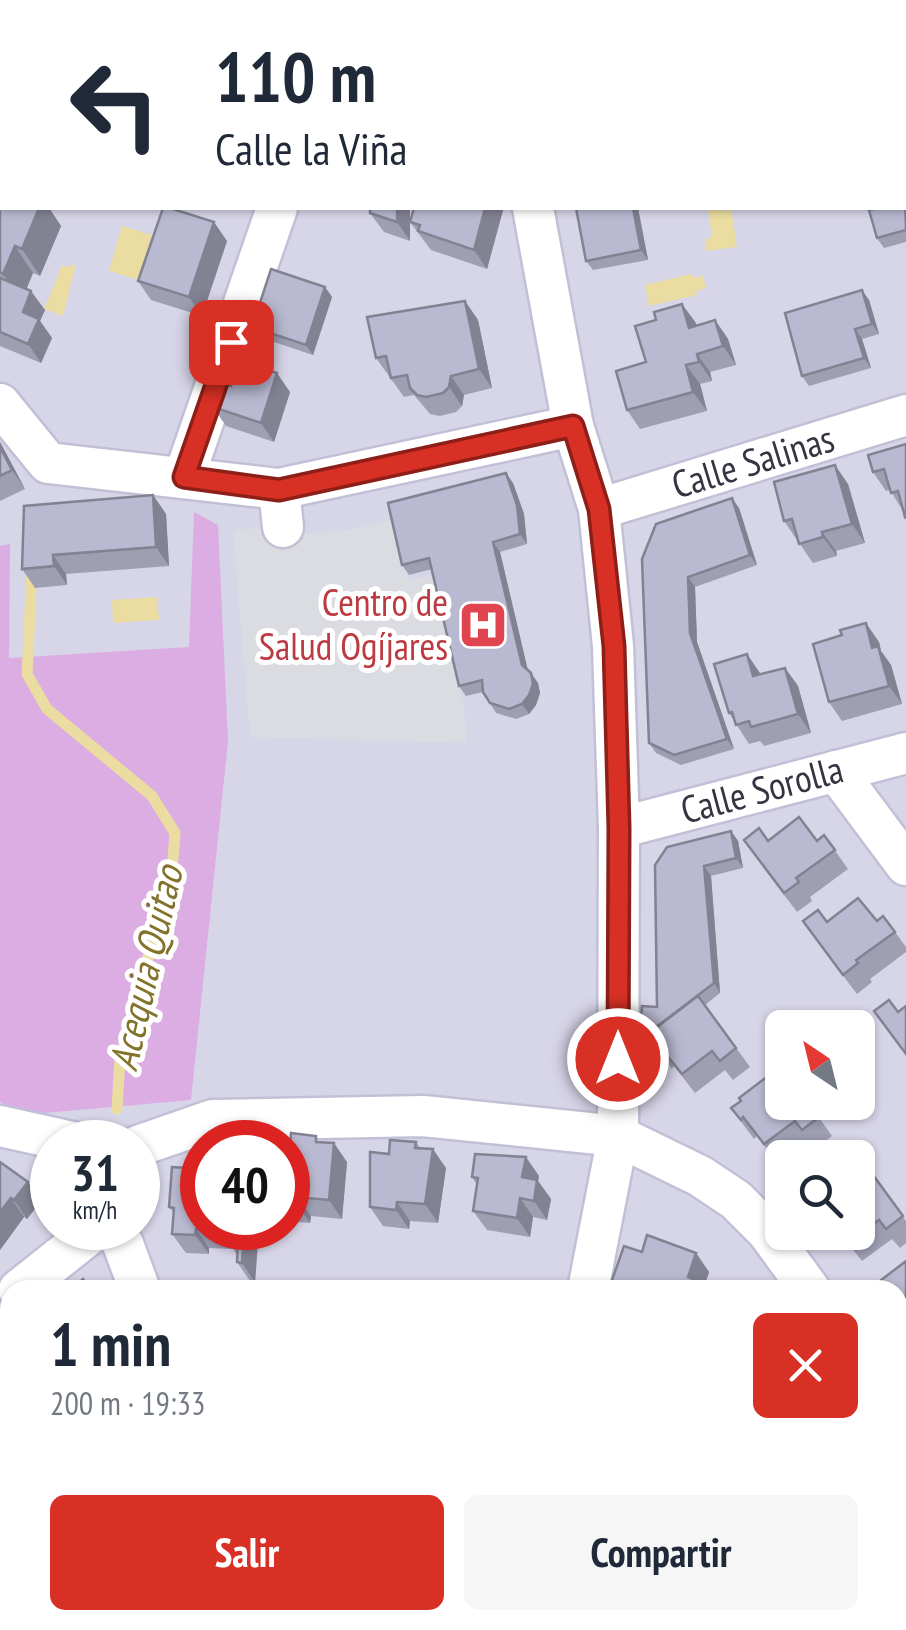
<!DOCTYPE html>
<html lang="es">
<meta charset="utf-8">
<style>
body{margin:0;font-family:"PT Sans Narrow",sans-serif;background:#f6f6f7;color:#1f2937;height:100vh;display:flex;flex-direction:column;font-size:38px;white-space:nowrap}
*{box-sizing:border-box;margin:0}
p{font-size:32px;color:#747a83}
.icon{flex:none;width:55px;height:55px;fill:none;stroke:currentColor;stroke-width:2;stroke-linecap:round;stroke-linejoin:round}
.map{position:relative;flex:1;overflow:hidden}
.side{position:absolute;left:0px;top:1280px;width:908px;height:350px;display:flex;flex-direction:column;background:#fff;border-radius:30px 30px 0 0;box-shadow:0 2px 8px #0004}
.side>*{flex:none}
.top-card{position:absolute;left:0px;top:0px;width:908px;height:210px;box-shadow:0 2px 8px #0004;background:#fff;color:#1f2937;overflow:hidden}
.needle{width:65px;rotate:325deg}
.buttons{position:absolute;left:765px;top:1010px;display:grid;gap:20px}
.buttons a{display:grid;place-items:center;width:110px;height:110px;border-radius:15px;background:#fff;box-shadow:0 2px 8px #0004;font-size:50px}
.speed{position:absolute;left:30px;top:1120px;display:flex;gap:20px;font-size:50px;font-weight:700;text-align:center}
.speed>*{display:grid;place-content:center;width:130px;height:130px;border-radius:50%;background:#fff;box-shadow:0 2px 8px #0004;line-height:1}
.speed small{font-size:25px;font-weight:400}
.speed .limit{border:15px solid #d22;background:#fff;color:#111}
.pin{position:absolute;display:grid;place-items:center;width:85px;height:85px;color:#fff;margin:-42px;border-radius:20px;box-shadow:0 5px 15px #0006}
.me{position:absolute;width:110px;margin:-55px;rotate:0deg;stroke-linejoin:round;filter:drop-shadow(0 0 8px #0008)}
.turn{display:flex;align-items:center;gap:35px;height:210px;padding:0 50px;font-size:45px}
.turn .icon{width:130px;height:130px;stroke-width:2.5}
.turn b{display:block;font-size:70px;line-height:85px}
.round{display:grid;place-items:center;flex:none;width:105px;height:105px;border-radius:15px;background:#f6f6f7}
.overview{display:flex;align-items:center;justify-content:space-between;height:170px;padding:0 50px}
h1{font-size:60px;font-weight:700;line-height:75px}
.primary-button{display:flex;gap:20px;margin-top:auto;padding:20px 50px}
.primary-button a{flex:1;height:115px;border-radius:15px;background:#d93025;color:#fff;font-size:40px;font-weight:700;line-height:115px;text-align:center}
.primary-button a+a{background:#f6f6f7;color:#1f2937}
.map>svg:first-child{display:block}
</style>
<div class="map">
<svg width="906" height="1630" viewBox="0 0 906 1630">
<rect width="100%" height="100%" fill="#e4e3f1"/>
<!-- residential -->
<path fill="#d7d5e8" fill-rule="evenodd" d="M0,0h906v1630h-906zM2,2h903v206h-903zM782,1028h76v74h-76zM52,1142h86v86h-86zM202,1142h86v86h-86zM782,1158h76v74h-76zM10,1290h888v330h-888z"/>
<!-- green -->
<polygon fill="#dbade3" points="194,512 218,525 228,741 191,1100 22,1115 0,1102 0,546 10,544 9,658 189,647"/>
<!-- parking -->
<polygon fill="#dbdce1" points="392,520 409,580 433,576 464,704 466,743 250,737 233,530 300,525 302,534 348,530"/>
<!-- water -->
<g fill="#ebdda1">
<polygon points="731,208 737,247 706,251 705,239 712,238 708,210"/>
<polygon points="122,226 152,235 139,280 109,271"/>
<polygon points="76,264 63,316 44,309 62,265 68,267"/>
<polygon points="692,274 693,278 703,276 706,288 696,291 697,295 649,306 645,285"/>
<polygon points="157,597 159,620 113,623 112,600"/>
</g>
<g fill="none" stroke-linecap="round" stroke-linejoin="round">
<!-- stream -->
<polyline stroke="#ebdda1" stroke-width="11" points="32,568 27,674 47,709 152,796 175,833 172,871 120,1058 117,1109"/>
<!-- minor casing -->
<g stroke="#c2c0d6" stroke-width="45">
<g id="minor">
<polyline points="507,0 508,2"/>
<polyline points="59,2 60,0"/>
<polyline points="905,36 906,36"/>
<polyline points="0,132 2,126"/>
<polyline points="533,208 573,426 599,509 613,646 619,828 618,1136 588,1290"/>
<polyline points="0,404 48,463 279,489 573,426"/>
<polyline points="184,477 277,208"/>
<polyline points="279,489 283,527"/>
<polyline points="599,509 906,415"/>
<polyline points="836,771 906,865"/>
<polyline points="619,828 906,753"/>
<polyline points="0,1126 72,1142"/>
<polyline points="138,1146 213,1120 423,1116 618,1136 700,1176 736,1200 767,1231 810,1290"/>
<polyline points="113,1228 123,1244 140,1290"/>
<polyline points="19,1290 97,1228"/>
<polyline points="898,1410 906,1422"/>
<polyline points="143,1630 148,1620"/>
<polyline points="497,1630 500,1620"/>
</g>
</g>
<!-- minor -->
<use href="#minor" stroke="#fff" stroke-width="40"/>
</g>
<!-- wall -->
<g fill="#9f9fb4">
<polygon points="82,0 172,0 170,2 84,2"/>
<polygon points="0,181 2,208 49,208 61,226 40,276 33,273 26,289 45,310 40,321 52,338 41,363 0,346"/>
<polygon points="906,200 906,242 884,248 877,238"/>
<polygon points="410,208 410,241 384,232 370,213"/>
<polygon points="414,208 502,208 503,210 487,269 431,250 410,222"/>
<polygon points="638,208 648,260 593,270 586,261"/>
<polygon points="227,241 202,316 151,300 138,281"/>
<polygon points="325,287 332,297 313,355 259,337 252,327"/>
<polygon points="869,300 879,334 862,339 871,368 809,386 802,376"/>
<polygon points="465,301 478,320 492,388 464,395 462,406 456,412 440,416 430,414 414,395 404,397 376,358"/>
<polygon points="715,320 728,339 736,365 710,372 712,381 700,384 707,411 640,429 627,410 646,362 696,323 696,326"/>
<polygon points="231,386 290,392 274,442 226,426 213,407"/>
<polygon points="0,442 25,489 0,501"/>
<polygon points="906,444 906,518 903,511 890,490 886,491 873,472"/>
<polygon points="513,483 524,514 527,544 500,552 528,671 538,683 540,693 536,705 529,714 516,719 496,713 483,692 466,696 459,686 432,569 409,575 402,565"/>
<polygon points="848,484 865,543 836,551 837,556 813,563 784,521"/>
<polygon points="153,495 166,514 169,566 66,574 67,585 35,588 22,569"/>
<polygon points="739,508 757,565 695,587 697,642 734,749 681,765 656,753 649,743 642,559"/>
<polygon points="879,642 881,651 891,665 902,704 842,721 829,702"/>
<polygon points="785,668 798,686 811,733 764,746 760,741 749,744 729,713 760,674"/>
<polygon points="731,831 738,841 743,868 711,876 720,993 705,1005 750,1067 733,1080 725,1070 695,1093 674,1066 672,1069 653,1044 646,1050 639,1040 657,1007 655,865"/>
<polygon points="824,835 848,869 810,897 812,901 797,912 757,859 768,841 817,841"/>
<polygon points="877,921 895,932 906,947 906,952 870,979 872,982 857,994 816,940 827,922"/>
<polygon points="808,1102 832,1136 816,1149 808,1140 778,1163 757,1136 754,1139 731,1108"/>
<polygon points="321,1142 347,1162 342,1219 311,1216 310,1223 288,1221 288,1148"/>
<polygon points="416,1142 420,1148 446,1168 438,1223 410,1221 409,1229 383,1226 370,1207 389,1154"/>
<polygon points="0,1162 28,1182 41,1201 27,1219 24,1217 0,1250"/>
<polygon points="865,1164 906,1221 906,1243 900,1248 892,1239 862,1261 841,1235 838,1237 834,1232 858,1232"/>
<polygon points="539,1176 538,1181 551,1199 547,1220 533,1217 530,1237 487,1230 473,1211 477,1185 472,1177"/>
<polygon points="169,1207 259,1228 255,1282 250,1281 237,1262 237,1255 233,1249 209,1248 209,1254 186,1253 172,1234 174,1213"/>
<polygon points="642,1252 696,1253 709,1272 703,1290 616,1290 611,1283"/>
<polygon points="898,1490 906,1501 906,1564 898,1569"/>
<polygon points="203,1620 275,1620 271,1630 210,1630"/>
<polygon points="593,1620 621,1620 618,1628"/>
</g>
<!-- shaded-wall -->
<g fill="#828292">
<polygon points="0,0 9,0 8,2 2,2 1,18 2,25 0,30"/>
<polygon points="140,0 172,0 170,2 138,2"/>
<polygon points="292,0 321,0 319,2 290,2"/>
<polygon points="39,208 49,208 61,226 40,276 22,249"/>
<polygon points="397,208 410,208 410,241 397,222"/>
<polygon points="485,208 502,208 503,210 487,269 474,250"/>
<polygon points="633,208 638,208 648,260 641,250"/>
<polygon points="214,222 227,241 202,316 189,297"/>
<polygon points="15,246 33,273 22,300 3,274"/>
<polygon points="325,287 332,297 313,355 306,345"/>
<polygon points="862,290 869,300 879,334 872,324"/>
<polygon points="31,291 45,310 40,321 52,338 41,363 28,344 23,312"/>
<polygon points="465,301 478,320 492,388 479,369"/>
<polygon points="682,304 696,323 702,347 689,328"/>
<polygon points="715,320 728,339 736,365 723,346"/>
<polygon points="855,329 862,339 871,368 864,358"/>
<polygon points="697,354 710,372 712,381 699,362"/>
<polygon points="686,365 700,384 707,411 693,392"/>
<polygon points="277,373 290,392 274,442 261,423"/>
<polygon points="451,376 464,395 462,406 449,387"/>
<polygon points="0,442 25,489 12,470 0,447"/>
<polygon points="835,465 848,484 865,543 852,524"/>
<polygon points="506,473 513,483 524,514 527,544 520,534"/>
<polygon points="153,495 166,514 169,566 156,547"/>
<polygon points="732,498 739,508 757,565 750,555"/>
<polygon points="822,532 836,551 837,556 823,537"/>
<polygon points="493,542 500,552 529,675 522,665"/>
<polygon points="53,555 66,574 67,585 54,566"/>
<polygon points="688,577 695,587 697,642 734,749 727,739 690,633"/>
<polygon points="866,623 879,642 881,651 891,665 902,704 889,686 872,648"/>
<polygon points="747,654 760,673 766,695 753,676"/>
<polygon points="785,668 798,686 811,733 798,714"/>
<polygon points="531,673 538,683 540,693 536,705 529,714 522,704"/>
<polygon points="731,831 738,841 743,868 736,858"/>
<polygon points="704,866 711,876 720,993 714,983"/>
<polygon points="334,1143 347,1162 342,1219 329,1200"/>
<polygon points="433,1149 446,1168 438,1223 425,1204"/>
<polygon points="526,1157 539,1176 538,1181 551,1199 547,1220 534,1201 522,1177"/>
<polygon points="28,1182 41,1201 27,1219 14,1200"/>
<polygon points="297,1197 311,1216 310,1223 297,1204"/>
<polygon points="11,1198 24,1217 0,1250 0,1212"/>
<polygon points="520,1198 533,1217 530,1237 517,1218"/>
<polygon points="397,1202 410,1221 409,1229 396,1210"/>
<polygon points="244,1228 259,1228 255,1282 242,1263"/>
<polygon points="196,1229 209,1248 209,1254 195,1235"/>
<polygon points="696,1253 709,1272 703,1290 689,1290 688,1277"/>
<polygon points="71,1620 80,1620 87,1630 69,1630 67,1627"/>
<polygon points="254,1620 275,1620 271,1630 251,1630"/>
<polygon points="612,1620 621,1620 618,1628"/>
</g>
<!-- building -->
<g fill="#b9b9d1" stroke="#828292" stroke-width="2.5">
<polygon points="102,0 140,0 138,2 101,2"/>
<polygon points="206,0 292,0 290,2 210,2"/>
<polygon points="669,0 723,0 724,2 670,2"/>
<polygon points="771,0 855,0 856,2 772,2"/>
<polygon points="0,181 2,182 2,208 39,208 22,249 15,246 3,274 0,272"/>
<polygon points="905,200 906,230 877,238 869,210 878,208 905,208"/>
<polygon points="163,208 170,208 214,222 189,297 138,281"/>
<polygon points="370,208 397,208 397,222 370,213"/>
<polygon points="414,208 485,208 474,250 418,231 420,225 410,222"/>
<polygon points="576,208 633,208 641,250 586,261"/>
<polygon points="271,269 325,287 306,345 252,327"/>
<polygon points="0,278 31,291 23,312 39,319 28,344 0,332"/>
<polygon points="862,290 872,324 855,329 864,358 802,376 785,313"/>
<polygon points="465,301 479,369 451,376 449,387 443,393 426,397 417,395 410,388 407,375 391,378 386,356 376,358 367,317"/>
<polygon points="682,304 689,328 715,320 723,346 697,354 699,362 686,365 693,392 627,410 616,371 646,362 635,326 656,320 654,312"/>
<polygon points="240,360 277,373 261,423 213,407 221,382 231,386"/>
<polygon points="906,444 906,516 905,517 898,491 891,493 884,469 873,472 868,455"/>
<polygon points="0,447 12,470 0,476"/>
<polygon points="835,465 852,524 822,532 823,537 799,544 792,519 784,521 774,482"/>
<polygon points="506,473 517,505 520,534 493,542 522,665 531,673 533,684 529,695 522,704 509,709 490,703 483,692 482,680 459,686 429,558 402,565 388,503"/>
<polygon points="153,495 156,547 53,555 54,566 22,569 24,506"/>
<polygon points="732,498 750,555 688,577 690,633 727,739 674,755 649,743 642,559 656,524"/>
<polygon points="866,623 872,648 878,646 889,686 829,702 813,644 842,635 840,630"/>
<polygon points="747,654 753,676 785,668 798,714 751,727 749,721 736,725 732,712 729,713 714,664"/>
<polygon points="799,817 817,841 824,835 835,850 796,878 799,882 784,893 744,840 759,828 768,841"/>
<polygon points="731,831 736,858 704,866 714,983 639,1040 642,1006 657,1007 655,865 667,847"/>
<polygon points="858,898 877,921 883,916 895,932 856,960 858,963 843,975 803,921 818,910 827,922"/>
<polygon points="698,996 736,1048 720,1061 712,1051 682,1074 661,1048 659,1050 649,1038 659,1031 656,1028"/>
<polygon points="889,1000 898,1012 906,1006 906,1054 874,1011"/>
<polygon points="781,1066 782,1068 782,1102 808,1102 819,1117 802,1130 795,1121 764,1144 743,1117 741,1120 731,1108 741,1101 739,1098"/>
<polygon points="250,1133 250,1142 219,1142 220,1135"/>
<polygon points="291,1133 316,1136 316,1142 334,1143 329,1200 297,1197 297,1204 288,1203 288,1148 290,1148"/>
<polygon points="390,1140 416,1142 415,1148 433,1149 425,1204 397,1202 396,1210 370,1207 370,1152 389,1154"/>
<polygon points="475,1154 526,1157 522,1177 537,1180 534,1201 520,1198 517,1218 473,1211 478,1178 472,1177"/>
<polygon points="0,1162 28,1182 14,1200 11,1198 0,1212"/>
<polygon points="865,1164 903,1216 886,1229 879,1220 848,1242 841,1232 858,1232 858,1170"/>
<polygon points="172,1167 202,1169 202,1228 244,1228 242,1263 237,1262 238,1239 225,1238 226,1231 196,1229 195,1235 172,1234 174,1208 169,1207"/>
<polygon points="647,1235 696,1253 688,1277 693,1279 689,1290 633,1290 611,1283 624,1246 642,1252"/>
<polygon points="906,1261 906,1326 898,1317 898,1290 873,1290 883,1283 880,1281"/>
<polygon points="83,1279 91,1290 70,1290"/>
<polygon points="898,1490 906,1501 906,1536 898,1542"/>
<polygon points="906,1589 906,1616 898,1603 898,1595"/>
<polygon points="12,1620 71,1620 67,1627 70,1628 69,1630 7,1630"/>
<polygon points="220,1620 254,1620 250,1629"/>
<polygon points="361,1620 411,1620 430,1627 429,1630 358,1630"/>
</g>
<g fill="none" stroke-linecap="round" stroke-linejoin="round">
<!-- route casing -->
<g stroke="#8d1f18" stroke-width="25">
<polyline id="route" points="231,342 184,477 279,490 573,426 599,509 614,646 619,828 618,1059"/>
</g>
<!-- route -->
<use href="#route" stroke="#d93025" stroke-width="18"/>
</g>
<!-- icons -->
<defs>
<g id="hospital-square" transform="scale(2.5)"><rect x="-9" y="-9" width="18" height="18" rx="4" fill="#e0444e" stroke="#fff"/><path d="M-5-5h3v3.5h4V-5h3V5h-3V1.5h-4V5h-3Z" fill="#fff"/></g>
</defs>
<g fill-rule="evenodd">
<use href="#hospital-square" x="483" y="625"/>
</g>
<g text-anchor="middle" stroke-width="10" stroke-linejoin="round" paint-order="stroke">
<!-- street labels -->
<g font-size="38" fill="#343442" stroke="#fff">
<text transform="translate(753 462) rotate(-17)" y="13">Calle Salinas</text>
<text transform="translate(762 790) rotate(-15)" y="13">Calle Sorolla</text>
</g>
<!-- health labels -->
<g font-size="38" fill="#be3a42" stroke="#fff" text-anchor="end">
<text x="448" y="616">Centro de<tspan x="448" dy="44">Salud Ogíjares</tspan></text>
</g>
<!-- water labels -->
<g font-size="40" font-style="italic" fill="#82722a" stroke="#fff">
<text transform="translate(146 968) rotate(-77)" y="14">Acequia Quitao</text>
</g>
</g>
</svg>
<div class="buttons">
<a><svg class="needle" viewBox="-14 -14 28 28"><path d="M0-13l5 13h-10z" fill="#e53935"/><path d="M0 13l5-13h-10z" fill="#747a83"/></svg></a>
<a><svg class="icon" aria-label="search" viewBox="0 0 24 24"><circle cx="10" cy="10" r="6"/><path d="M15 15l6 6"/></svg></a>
</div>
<div class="speed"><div>31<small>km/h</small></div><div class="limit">40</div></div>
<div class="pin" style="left:231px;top:342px;background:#d93025"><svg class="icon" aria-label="arrive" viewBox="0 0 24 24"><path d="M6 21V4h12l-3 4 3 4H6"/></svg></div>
<svg class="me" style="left:618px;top:1059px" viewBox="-20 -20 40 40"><circle r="17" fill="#d93025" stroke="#fff" stroke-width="3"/><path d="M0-11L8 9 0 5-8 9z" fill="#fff"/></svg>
<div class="top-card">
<div class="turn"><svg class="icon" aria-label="left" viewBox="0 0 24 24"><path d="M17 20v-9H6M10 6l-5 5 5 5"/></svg><div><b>110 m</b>Calle la Viña</div></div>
</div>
<section class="side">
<div class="overview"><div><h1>1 min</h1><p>200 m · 19:33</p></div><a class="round" style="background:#d93025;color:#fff"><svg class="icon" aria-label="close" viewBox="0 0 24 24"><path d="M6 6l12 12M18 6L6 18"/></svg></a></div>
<div class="primary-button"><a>Salir</a><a>Compartir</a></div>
</section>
</div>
